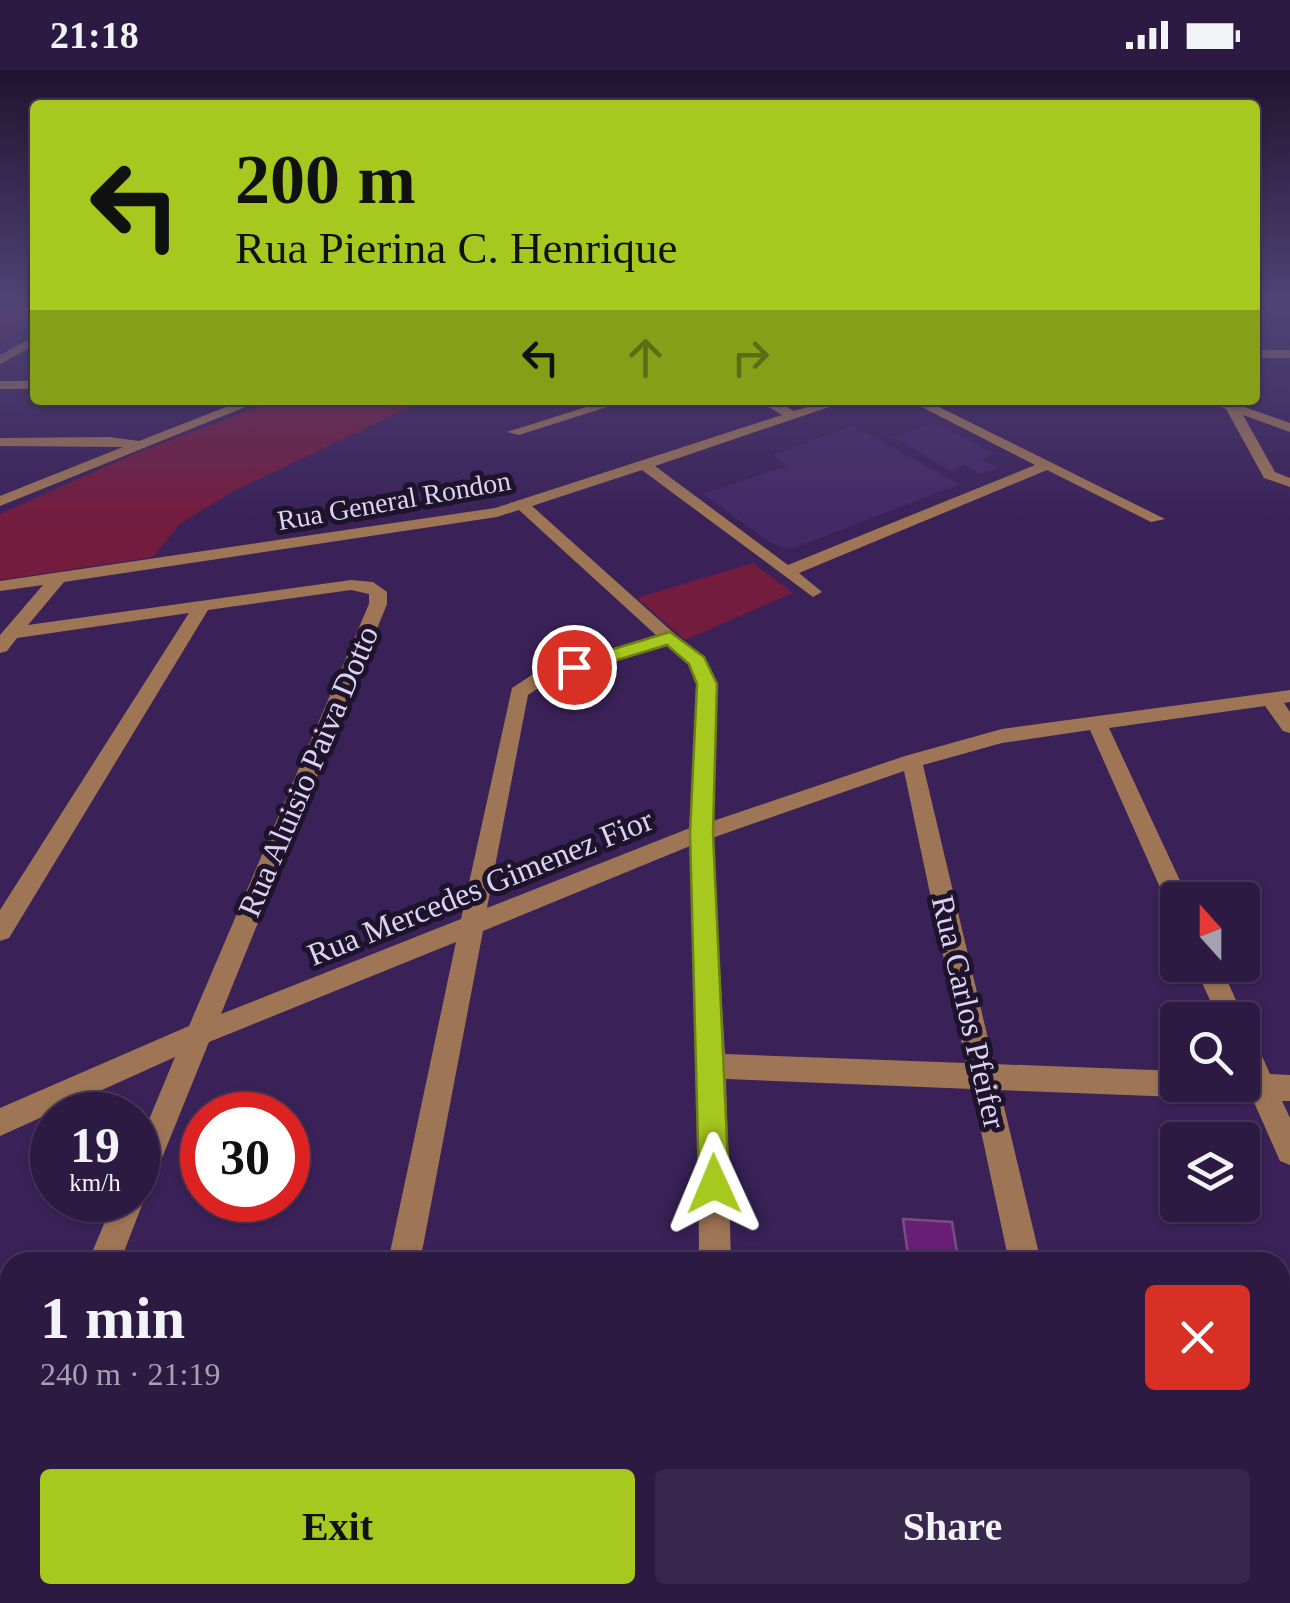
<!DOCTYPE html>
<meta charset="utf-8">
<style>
body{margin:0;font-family:Georgia,serif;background:#38274d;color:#f1f3f6;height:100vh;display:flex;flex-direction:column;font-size:38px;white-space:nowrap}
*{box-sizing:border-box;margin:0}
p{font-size:32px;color:#a6a1b2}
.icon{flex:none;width:55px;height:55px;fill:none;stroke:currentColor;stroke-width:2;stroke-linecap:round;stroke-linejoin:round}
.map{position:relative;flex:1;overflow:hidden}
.side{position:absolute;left:0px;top:1182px;width:1290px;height:352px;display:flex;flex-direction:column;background:#2c1a42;border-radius:30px 30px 0 0;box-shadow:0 2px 8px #0004,0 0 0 2px #48385b}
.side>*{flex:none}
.banner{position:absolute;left:30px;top:30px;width:1230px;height:305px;border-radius:10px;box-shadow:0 2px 8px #0004,0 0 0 2px #48385b;background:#a7c81f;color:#111;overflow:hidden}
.needle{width:65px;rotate:339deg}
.controls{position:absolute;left:1160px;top:812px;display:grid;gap:20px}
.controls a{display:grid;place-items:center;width:100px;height:100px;border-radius:10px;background:#2c1a42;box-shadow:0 2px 8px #0004,0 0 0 2px #48385b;font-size:50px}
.speed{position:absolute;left:30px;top:1022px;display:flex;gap:20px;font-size:50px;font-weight:700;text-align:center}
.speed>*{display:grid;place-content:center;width:130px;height:130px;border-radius:50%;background:#2c1a42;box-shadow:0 2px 8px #0004,0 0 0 2px #48385b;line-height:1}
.speed small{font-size:25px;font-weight:400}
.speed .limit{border:15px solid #d22;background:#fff;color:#111}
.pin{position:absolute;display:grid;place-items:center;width:85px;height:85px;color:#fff;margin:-42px;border:5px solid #fff;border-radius:50%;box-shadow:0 2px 10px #0007}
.me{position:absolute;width:110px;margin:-55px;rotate:359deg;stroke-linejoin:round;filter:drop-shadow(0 0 8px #0008)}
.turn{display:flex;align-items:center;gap:35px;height:210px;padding:0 40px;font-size:45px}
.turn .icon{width:130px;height:130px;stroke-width:2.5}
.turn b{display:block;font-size:70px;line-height:85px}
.lanes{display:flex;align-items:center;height:95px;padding:0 40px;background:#0003;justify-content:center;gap:50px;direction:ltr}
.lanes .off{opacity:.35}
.round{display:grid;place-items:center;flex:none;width:105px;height:105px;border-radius:10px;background:#38274d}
.head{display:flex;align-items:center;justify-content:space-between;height:170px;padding:0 40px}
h1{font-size:60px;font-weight:700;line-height:75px}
.button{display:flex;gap:20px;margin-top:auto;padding:20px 40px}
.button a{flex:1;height:115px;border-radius:10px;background:#a7c81f;color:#111;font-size:40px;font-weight:700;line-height:115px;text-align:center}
.button a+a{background:#38274d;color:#f1f3f6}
.status{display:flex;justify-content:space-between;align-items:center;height:70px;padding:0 50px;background:#2c1a42;direction:ltr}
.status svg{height:28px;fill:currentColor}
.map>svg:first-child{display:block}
</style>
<div class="status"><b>21:18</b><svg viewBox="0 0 49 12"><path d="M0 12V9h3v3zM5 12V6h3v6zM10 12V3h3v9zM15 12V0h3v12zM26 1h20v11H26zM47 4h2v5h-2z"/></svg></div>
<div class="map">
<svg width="1290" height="1533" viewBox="0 0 1290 1533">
<rect width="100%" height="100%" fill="#3a2258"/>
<!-- built -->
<g fill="#442967">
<polygon points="934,353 996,384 981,389 998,398 982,404 965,395 951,401 893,367"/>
<polygon points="852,356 960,414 791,479 771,473 703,424 787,396 773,385"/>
</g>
<!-- green -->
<g fill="#731c3e">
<polygon points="0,233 35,233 35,245 0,273"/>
<polygon points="275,330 424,330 232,422 180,454 153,487 0,510 0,444 129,386"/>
<polygon points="753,493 793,523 685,570 637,528"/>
</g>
<!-- building -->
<polygon fill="#671e74" stroke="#794d81" stroke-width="2.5" points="903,1149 952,1152 958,1188 908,1185"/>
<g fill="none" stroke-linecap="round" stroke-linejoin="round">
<!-- minor -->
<g fill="#9e7655" fill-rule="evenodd">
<polygon points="1255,233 1262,233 1255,240"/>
<polygon points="35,266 35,275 0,294 0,285"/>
<rect x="1255" y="280" width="35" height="8"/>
<rect x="0" y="311" width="35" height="8"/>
<polygon points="244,330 263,330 0,436 0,426 123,377 0,376 0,368 109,367 139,371"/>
<polygon points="608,330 629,330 519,365 507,362"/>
<path d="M757,330h17l20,11 36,-11h20l-195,66 133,99 247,-100 -127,-65h17l240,119 -14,3 -104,-52 -248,103 23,19 -9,5 -171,-127 -110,36 174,156 11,22 -4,137 192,-65 97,-27 288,-39v12l-6,1 6,9v21l-7,-2 -18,-25 -156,22 80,172h-11v10l-8,-2 -4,-7 -76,-171 -88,13 -79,22 71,299 184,7v14h13l-3,8 -10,4 -178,-7 41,172h-32l-37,-173 -246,-10 5,183h-32l-1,-196 -8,-220 -207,85 -63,331h-32l68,-320 -247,100 -60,148 -8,3 3,7 -24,62h-32l26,-62h24v-54l37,-89 -175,79v-28l189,-82 180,-422v-10l-18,-4 -143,20 -199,328 -9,3v-31l189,-297 -172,25 -10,13 -7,2v-18l43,-50 -43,6v-10l495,-73 287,-93zM519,440l138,126 -122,37 -23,15 -51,231 -240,95 166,-410v-12l-14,-10 -22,-2 -323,45 36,-43 433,-65zM667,575l22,20 8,19 -7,144 -203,80 41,-213 21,-14zM904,701l62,292 -241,-9 -13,-216z"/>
<polygon points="1206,330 1225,330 1290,353 1290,362 1243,345 1275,402 1290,408 1290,417 1264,408 1226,339"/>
<polygon points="1194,895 1220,895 1245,950 1242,956 1242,950 1219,950"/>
<polygon points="1242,961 1252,964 1270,1004 1290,1005 1290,1031 1282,1031 1290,1048 1290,1095 1280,1091 1253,1030 1196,1024 1192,1015 1242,1015"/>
<polygon points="10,1404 10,1461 0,1466 0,1408"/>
<polygon points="319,1525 357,1525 356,1533 316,1533"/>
<polygon points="701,1525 739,1525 740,1533 700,1533"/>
<polygon points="1081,1525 1119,1525 1122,1533 1082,1533"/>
</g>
</g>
<!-- sky -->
<linearGradient id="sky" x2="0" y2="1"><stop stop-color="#201330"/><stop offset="0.52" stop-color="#4f4475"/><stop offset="1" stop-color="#4f4475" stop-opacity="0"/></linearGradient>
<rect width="1290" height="448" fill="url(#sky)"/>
<!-- route -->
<polygon fill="#a7c81f" stroke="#6d8214" stroke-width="2.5" points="670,562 704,587 717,614 713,763 729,1114 724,1125 714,1129 703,1125 699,1114 690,763 697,614 689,594 667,575 574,603 564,597 567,593"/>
<g text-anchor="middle" stroke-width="10" stroke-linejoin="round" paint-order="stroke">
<!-- far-street labels -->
<g font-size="28" fill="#ded2f4" stroke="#1d132b">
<text transform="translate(394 430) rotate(-10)" y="10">Rua General Rondon</text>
</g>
<!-- street labels -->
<g font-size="32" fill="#ded2f4" stroke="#1d132b">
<text transform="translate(308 701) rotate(-67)" y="11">Rua Aluisio Paiva Dotto</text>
<text transform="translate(480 817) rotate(-22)" y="11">Rua Mercedes Gimenez Fior</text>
<text transform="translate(969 942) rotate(77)" y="11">Rua Carlos Pfeifer</text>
</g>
</g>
</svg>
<div class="controls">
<a><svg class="needle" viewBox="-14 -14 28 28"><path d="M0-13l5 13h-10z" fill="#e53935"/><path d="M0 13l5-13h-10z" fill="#a6a1b2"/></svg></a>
<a><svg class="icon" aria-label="search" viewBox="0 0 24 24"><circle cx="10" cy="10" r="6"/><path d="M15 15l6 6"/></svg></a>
<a><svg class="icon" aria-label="layers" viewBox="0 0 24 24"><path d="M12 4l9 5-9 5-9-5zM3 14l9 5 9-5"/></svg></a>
</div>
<div class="speed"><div>19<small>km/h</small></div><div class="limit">30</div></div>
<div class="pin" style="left:574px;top:597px;background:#d93025"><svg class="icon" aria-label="arrive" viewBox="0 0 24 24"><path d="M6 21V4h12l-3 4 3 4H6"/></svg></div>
<svg class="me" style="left:714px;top:1114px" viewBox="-20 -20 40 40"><path d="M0-17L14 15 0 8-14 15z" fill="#a7c81f" stroke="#fff" stroke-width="4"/></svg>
<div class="banner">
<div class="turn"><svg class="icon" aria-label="left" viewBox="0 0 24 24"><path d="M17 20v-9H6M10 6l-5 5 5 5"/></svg><div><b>200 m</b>Rua Pierina C. Henrique</div></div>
<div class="lanes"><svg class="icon" aria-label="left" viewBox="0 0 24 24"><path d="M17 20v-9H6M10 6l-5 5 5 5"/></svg><svg class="icon off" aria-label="ahead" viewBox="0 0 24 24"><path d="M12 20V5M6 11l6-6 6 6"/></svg><svg class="icon off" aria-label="right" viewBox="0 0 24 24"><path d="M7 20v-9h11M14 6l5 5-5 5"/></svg></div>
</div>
<section class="side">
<div class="head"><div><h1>1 min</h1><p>240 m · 21:19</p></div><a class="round" style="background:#d93025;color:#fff"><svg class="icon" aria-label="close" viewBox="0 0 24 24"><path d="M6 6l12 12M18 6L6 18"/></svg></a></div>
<div class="button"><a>Exit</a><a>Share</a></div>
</section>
</div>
